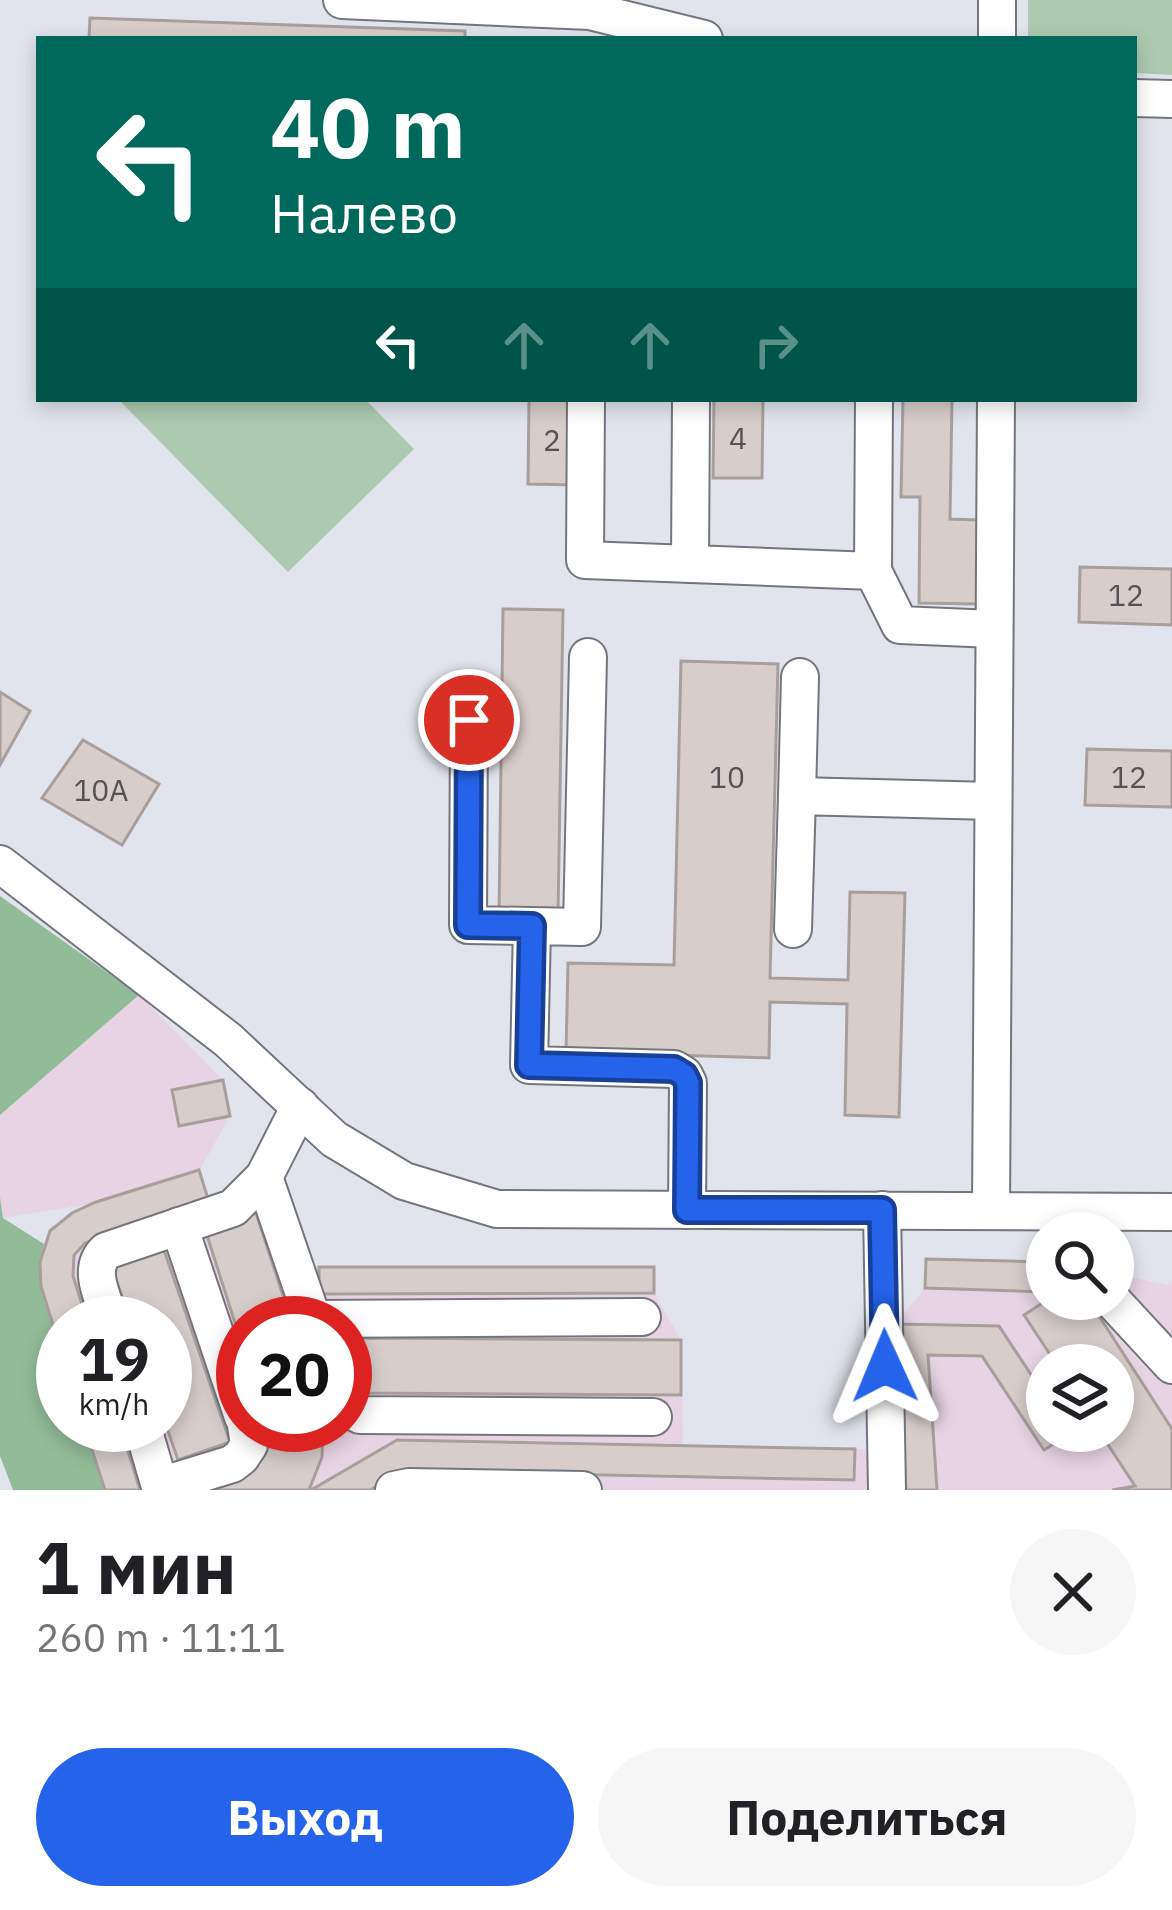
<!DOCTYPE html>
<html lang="ru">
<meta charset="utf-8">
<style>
body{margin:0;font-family:"IBM Plex Sans",sans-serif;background:#f6f6f6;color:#202124;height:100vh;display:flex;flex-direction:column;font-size:45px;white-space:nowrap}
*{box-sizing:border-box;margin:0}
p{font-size:39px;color:#757577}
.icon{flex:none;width:66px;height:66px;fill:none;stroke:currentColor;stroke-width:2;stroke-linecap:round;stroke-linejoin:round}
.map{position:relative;height:1490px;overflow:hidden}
.panel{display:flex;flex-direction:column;background:#fff;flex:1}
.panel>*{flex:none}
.hud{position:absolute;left:36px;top:36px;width:1101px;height:366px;border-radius:0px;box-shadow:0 6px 18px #0003;background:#00695c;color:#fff;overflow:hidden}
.buttons{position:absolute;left:1026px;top:1212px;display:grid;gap:24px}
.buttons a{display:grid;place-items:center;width:108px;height:108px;border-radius:50%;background:#fff;box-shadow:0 6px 18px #0003;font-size:60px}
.speed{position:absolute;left:36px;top:1296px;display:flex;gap:24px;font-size:60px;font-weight:700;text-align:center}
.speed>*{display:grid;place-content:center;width:156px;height:156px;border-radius:50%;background:#fff;box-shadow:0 6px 18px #0003;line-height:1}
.speed small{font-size:30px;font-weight:400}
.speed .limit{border:18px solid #d22;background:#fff;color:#111}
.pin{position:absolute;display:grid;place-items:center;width:102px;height:102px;color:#fff;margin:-51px;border:6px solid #fff;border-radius:50%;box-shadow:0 3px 12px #0007}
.me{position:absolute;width:132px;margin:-66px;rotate:359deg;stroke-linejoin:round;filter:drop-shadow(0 0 9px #0008)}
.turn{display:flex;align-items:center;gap:42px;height:252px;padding:0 36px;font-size:54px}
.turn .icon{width:156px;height:156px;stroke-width:2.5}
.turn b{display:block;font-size:84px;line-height:102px}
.lanes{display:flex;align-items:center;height:114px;padding:0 36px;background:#0003;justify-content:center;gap:60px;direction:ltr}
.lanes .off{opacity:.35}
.round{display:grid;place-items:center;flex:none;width:126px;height:126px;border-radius:63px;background:#f6f6f6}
.head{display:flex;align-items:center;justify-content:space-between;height:204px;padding:0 36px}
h1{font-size:72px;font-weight:800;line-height:90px}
.action{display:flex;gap:24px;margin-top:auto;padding:24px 36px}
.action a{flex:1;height:138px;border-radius:72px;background:#2563eb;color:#fff;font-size:48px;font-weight:800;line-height:138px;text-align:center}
.action a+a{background:#f6f6f6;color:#202124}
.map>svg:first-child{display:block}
</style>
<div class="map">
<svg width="1172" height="1490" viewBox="0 0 1172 1490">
<rect width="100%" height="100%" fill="#e1e4ec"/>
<!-- industrial -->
<path fill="#e7d3e3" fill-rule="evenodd" d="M139,995l84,85 7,36 -31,55 11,31 46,11 21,64 42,-10h335v26l27,47 2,105 172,4h31l10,-125 29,-36 1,-29 121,3v37h66v-26l54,12 5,-3v208h-1067l-21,-65h81v-102h-102v34l-22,-71 -1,-24 10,-31 22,-18 18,-9 -87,14 -3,-21v-82zM243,1323h102v102h-102zM1047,1365h66v66h-66z"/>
<!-- green -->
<g fill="#adcab0">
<polygon points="1028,0 1172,0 1172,75 1134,73 1134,39 1028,39"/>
<polygon points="118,399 365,399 414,449 288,572"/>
</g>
<!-- forest -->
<g fill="#92bc98">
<polygon points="0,896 139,995 0,1115"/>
<path d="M0,1197l3,21 41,26c-11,46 12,71 19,113 3,21 0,46 0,68h21l21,65h-92l-13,-34z"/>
</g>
<!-- building -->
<g fill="#d7cdcb" stroke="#a89f9d" stroke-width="3">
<polygon points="90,18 465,31 465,39 89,39"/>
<polygon points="529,399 577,399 575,485 528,484"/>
<polygon points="714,399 763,399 762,478 713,478"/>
<polygon points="903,399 952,399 950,519 978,520 977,604 919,603 920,497 901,497"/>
<polygon points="1080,567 1172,569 1172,625 1079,622"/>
<polygon points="503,609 563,610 558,917 499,916"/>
<polygon points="681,661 778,664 770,978 848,980 850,892 905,893 899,1117 845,1115 847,1004 770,1002 769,1058 566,1052 568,963 674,965"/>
<polygon points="0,692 30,711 0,765"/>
<polygon points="83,740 159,784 122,845 42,798"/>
<polygon points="1087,749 1172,751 1172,807 1085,805"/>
<polygon points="223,1080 230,1116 179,1126 172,1090"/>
<polygon points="199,1170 209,1202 107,1235 85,1243 74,1255 73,1276 88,1323 63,1323 63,1357 41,1286 40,1262 50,1231 72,1213 96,1202"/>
<polygon points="256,1213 292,1323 243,1323 243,1348 205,1229"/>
<polygon points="164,1250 230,1442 178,1460 165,1422 165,1323 131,1323 112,1268"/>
<polygon points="926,1259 1047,1262 1047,1292 925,1288"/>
<polygon points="319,1267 654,1267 654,1293 319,1294"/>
<polygon points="1049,1299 1088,1299 1172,1429 1172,1490 1112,1490 1135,1486 1099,1431 1113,1431 1113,1365 1057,1365 1024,1315"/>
<polygon points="896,1324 999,1326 1047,1399 1047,1431 1068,1431 1070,1434 1044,1450 982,1356 928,1355 937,1490 906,1490"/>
<polygon points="360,1338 681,1340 681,1395 360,1393"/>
<polygon points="84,1425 120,1425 140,1490 105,1490"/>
<polygon points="267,1425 323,1425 322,1457 309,1490 211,1490 238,1481 257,1467 267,1446"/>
<polygon points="397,1440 855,1449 854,1480 404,1471 370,1490 311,1490"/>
</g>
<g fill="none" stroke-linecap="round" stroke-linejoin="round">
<!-- minor casing -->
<g stroke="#74767d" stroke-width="40">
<g id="minor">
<polyline points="342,0 590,11 704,39"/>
<polyline points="997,0 997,39"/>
<polyline points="1134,98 1172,99"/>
<polyline points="586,399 585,560 873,571 874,399"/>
<polyline points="690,564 691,399"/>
<polyline points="873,571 900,625 994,629"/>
<polyline points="588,657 582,927 532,926 529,1065 674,1069 684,1075 688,1083 687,1210"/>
<polyline points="469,720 468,925 532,926"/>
<polyline points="797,796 800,677"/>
<polyline points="0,864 228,1040 334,1139 404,1181 497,1209 1172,1212"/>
<polyline points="793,929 797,796 993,801"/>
<polyline points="264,1177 314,1323"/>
<polyline points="882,1210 887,1490"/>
<polyline points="991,1211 996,399"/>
<polyline points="179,1226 243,1417"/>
<polyline points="1111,1299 1172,1365"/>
<polyline points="313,1319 642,1317"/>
<path d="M111,1323c-7,-24 -25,-53 -5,-72l127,-43 31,-31 36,-71"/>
<polyline points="345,1406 360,1415 653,1417"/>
<polyline points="142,1425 161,1490"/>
<polyline points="160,1486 232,1464 241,1457 249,1445 246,1425"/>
<polyline points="394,1490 409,1487 583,1490"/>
</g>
</g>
<!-- minor -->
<use href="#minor" stroke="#fff" stroke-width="36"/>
</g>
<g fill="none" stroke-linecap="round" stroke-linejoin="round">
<!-- route casing -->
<g stroke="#184099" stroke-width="30">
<polyline id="route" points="469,720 468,925 532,926 529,1065 674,1069 684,1075 688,1083 687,1210 882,1210 885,1366"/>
</g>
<!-- route -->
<use href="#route" stroke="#2563eb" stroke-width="21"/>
</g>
<g text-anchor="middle" stroke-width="12" stroke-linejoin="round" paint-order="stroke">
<!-- number labels -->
<g font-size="30" fill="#545254">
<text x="738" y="449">4</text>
<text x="552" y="451">2</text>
<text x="1126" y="606">12</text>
<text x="727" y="788">10</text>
<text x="1129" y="788">12</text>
<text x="101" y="801">10А</text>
</g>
</g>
</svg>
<div class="buttons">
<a><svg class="icon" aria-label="search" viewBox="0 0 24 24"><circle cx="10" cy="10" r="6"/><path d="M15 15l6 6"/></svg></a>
<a><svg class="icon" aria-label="layers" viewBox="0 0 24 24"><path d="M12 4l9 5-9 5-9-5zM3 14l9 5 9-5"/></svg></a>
</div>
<div class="speed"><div>19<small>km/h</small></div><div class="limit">20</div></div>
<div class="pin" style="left:469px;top:720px;background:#d93025"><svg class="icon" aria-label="arrive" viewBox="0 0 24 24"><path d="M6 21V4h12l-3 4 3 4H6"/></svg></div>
<svg class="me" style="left:885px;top:1366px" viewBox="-20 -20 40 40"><path d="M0-17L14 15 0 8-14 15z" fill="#2563eb" stroke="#fff" stroke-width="4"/></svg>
<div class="hud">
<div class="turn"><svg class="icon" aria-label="left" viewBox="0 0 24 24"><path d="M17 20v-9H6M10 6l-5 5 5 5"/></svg><div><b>40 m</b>Налево</div></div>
<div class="lanes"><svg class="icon" aria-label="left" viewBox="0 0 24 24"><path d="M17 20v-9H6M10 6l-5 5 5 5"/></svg><svg class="icon off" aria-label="ahead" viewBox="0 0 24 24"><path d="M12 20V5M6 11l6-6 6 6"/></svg><svg class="icon off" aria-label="ahead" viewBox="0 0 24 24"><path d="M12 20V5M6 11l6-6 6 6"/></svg><svg class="icon off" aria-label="right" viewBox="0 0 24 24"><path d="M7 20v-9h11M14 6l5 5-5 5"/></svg></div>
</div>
</div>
<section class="panel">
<div class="head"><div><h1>1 мин</h1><p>260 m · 11:11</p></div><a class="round"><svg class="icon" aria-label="close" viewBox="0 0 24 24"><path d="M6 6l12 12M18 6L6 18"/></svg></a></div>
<div class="action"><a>Выход</a><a>Поделиться</a></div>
</section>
